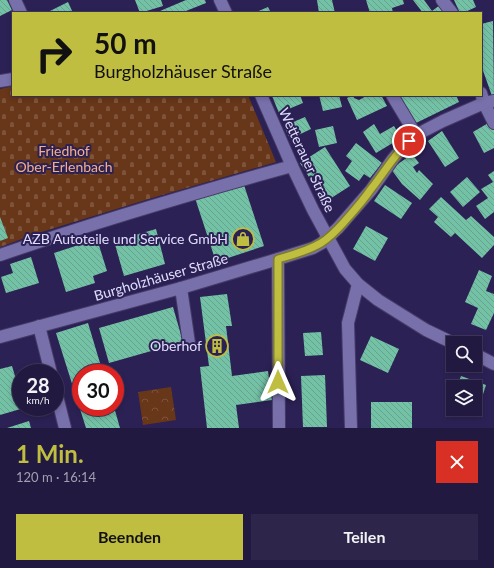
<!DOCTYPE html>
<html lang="de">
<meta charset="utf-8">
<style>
body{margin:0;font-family:Lato,sans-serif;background:#2d264a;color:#f1f3f6;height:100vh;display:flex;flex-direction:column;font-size:15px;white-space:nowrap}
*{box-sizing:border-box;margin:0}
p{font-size:13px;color:#a2a0b0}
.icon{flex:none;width:22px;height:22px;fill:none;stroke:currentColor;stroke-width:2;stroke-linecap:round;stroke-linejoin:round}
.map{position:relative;height:428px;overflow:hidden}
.sheet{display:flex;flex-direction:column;background:#21193f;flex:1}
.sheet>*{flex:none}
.hud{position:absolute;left:12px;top:12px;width:470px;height:84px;border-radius:0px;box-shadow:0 2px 6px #0003,0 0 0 1px #3e3859;background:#bfbe41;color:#111;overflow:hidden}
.tools{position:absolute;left:446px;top:336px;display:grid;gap:8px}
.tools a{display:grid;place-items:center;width:36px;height:36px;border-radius:0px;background:#21193f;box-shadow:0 2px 6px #0003,0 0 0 1px #3e3859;font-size:20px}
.speed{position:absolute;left:12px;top:364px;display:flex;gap:8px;font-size:20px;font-weight:700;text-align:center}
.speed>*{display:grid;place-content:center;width:52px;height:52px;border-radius:50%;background:#21193f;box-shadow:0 2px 6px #0003,0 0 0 1px #3e3859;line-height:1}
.speed small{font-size:10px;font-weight:400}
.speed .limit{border:6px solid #d22;background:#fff;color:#111}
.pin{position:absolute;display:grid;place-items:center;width:34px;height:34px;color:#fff;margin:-17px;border:2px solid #fff;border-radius:50%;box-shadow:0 1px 4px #0007}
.me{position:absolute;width:44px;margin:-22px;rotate:0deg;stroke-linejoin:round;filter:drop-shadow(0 0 3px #0008)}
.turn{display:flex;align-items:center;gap:14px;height:84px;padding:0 16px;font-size:18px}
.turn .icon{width:52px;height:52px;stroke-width:2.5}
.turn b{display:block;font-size:28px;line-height:34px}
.round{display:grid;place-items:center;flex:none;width:42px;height:42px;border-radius:0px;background:#2d264a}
.overview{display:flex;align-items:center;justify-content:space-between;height:68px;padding:0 16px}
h1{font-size:24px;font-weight:700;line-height:30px;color:#bfbe41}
.cta{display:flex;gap:8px;margin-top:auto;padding:8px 16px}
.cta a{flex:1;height:46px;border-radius:0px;background:#bfbe41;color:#111;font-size:16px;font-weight:700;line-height:46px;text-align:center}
.cta a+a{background:#2d264a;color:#f1f3f6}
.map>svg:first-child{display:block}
</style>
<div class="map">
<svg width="494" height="428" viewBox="0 0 494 428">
<defs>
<pattern id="cemetery-stones" width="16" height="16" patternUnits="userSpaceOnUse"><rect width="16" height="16" fill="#683618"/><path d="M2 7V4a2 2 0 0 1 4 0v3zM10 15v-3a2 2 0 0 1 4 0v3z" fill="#7d533b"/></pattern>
<pattern id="park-crowns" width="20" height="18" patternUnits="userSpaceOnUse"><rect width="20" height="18" fill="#683618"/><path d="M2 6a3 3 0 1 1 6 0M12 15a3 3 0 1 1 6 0" fill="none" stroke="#7d533b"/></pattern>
<pattern id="building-back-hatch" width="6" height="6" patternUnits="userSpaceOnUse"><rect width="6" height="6" fill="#74c2a6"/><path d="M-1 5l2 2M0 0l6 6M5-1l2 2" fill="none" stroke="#68a290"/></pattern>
</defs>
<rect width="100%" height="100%" fill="#2c2154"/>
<!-- cemetery -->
<polygon fill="url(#cemetery-stones)" points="13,86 13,95 248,95 276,162 152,198 35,234 0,247 0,89"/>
<!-- park -->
<polygon fill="url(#park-crowns)" points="171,387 176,420 143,425 138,392"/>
<!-- building -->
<g fill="url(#building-back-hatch)">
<polygon points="0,0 7,0 12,10 0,16"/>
<polygon points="135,0 161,0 163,6 140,13"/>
<polygon points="186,0 205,0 206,3 181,13 161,13 160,11"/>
<polygon points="317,0 332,0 335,13 319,13"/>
<polygon points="366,0 403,0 404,4 392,8 393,13 370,13"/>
<polygon points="413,0 424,0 432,11 440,5 445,13 423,13"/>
<polygon points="454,0 473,0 476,7 463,13 460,13"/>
<polygon points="68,2 73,13 46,13"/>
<polygon points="268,7 271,13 254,13"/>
<polygon points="493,21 494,96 492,96 481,65 481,24"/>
<polygon points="274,95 300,95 303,103 279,113 272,96"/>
<polygon points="319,95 339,95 342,107 323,111"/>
<polygon points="353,95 354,98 359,100 368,95 381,95 387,106 357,120 347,98"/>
<polygon points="403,95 456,95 459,102 414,124 400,96"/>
<polygon points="305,117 311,129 290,139 284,126"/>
<polygon points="490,122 494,130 494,148 484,153 473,132"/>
<polygon points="374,124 380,134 394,126 401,138 376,153 363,132"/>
<polygon points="333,126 337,143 319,147 315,130"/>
<polygon points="442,131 459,158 445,167 428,141"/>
<polygon points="356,143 382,163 370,178 364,174 359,181 345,171 352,161 346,156"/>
<polygon points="325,147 350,186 325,202 300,163"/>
<polygon points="412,154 419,163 413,167 417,173 419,170 433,184 420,200 402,184 391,169"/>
<polygon points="494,171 494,212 485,219 476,206 488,198 481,189 493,182 488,175"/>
<polygon points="467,177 480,192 463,207 450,192"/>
<polygon points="243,182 264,246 216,262 195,198"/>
<polygon points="385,185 412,203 401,219 374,201"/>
<polygon points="441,197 466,220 471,216 494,237 494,245 482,258 455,233 451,237 434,222 438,217 429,209"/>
<polygon points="0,217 8,238 0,241"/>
<polygon points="366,226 388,238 375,261 353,249"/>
<polygon points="156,229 165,264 124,276 114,241"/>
<polygon points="97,239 107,271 93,276 95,283 66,292 54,253"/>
<polygon points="31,257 39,283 6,293 1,277 13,273 10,264"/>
<polygon points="479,270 492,276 486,291 494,294 494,313 486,330 471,324 478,308 465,302"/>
<polygon points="227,294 232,326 226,326 232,376 268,371 272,400 236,405 239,428 207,428 200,367 209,366 200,297"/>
<polygon points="173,307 183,342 109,363 99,328"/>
<polygon points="88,323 103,373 81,373 81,407 114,407 120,428 86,428 56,333"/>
<polygon points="321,332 323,355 305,356 303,333"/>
<polygon points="371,336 399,349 388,373 360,360"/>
<polygon points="12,366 21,396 21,407 24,407 24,408 0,415 0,369"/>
<polygon points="325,375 327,427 303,427 301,376"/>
<polygon points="461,376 486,385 479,407 475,406 475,387 457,387"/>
<rect x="371" y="402" width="41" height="26"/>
<polygon points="29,421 31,428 7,428"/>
</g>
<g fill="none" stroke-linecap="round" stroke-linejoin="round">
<!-- minor casing -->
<g stroke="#463a68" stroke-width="14">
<g id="minor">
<polyline points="15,0 21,13"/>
<polyline points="220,0 226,13"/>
<polyline points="442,0 452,13"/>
<polyline points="0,81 13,79"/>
<polyline points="481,93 484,103 494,123"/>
<polyline points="261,95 292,166 313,210 345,269 358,284 378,300 426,330 453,343"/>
<polyline points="392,95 416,135"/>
<path d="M0,255c96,-33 194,-62 292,-89"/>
<polyline points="278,259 279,428"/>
<polyline points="181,288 189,343"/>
<polyline points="39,326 51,373"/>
<polyline points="0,337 181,288 278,259 313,248 322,243 338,228 371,190 393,159 403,147 416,135 443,121 484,103 494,101"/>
<polyline points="475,354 494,364"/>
<polyline points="55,388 65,428"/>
<polyline points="351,428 348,323 358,284"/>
</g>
</g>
<!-- minor -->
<use href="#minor" stroke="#7770aa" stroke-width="12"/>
</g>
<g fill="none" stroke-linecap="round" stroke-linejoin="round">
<!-- route casing -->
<g stroke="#7c7c2a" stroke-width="10">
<path id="route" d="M278,382v-123c14,-4 30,-8 43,-16 8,-5 16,-13 23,-21 9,-10 19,-21 27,-33 13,-16 23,-34 38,-48"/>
</g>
<!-- route -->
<use href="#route" stroke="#bfbe41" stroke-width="7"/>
</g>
<!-- icons -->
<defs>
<g id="shop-ring" transform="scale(1.15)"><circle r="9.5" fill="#2c2154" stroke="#bfbe41" stroke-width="1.5"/><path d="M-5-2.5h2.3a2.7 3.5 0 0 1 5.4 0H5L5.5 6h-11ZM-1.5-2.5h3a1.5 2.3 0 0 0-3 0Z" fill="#bfbe41"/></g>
<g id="building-ring" transform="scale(1.15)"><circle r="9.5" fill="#2c2154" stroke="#bfbe41" stroke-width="1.5"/><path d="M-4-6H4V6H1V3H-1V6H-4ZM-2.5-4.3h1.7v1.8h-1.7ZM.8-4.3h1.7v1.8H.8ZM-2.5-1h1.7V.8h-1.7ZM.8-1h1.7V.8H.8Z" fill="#bfbe41"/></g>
</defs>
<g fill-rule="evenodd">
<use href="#shop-ring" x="243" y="239"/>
<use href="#building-ring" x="217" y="346"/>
</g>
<g text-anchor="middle" stroke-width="4" stroke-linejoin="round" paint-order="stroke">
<!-- park labels -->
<g font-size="14" fill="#f1af8c" stroke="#2c2154">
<text x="64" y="156">Friedhof<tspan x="64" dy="16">Ober-Erlenbach</tspan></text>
</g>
<!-- street labels -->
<g font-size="14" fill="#e0ddfe" stroke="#2c2154">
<text transform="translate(307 160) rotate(65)" y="5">Wetterauer Straße</text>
<text transform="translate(161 277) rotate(-16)" y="5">Burgholzhäuser Straße</text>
</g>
<!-- poi labels -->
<g font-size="14" fill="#e0ddfe" stroke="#2c2154" text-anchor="end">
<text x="228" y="244">AZB Autoteile und Service GmbH</text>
<text x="202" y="351">Oberhof</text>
</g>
</g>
</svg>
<div class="tools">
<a><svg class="icon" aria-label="search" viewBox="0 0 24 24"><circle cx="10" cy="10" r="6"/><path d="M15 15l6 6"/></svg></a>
<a><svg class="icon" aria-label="layers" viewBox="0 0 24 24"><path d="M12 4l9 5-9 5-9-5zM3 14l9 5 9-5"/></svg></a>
</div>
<div class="speed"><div>28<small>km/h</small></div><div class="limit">30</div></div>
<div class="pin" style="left:409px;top:141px;background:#d93025"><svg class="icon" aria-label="arrive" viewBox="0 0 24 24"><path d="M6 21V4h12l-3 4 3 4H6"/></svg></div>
<svg class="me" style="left:278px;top:382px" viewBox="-20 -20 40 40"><path d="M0-17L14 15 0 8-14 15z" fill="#bfbe41" stroke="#fff" stroke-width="4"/></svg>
<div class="hud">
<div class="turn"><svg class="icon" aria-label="right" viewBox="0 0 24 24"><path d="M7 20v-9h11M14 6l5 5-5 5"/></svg><div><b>50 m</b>Burgholzhäuser Straße</div></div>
</div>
</div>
<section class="sheet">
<div class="overview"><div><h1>1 Min.</h1><p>120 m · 16:14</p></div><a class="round" style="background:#d93025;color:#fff"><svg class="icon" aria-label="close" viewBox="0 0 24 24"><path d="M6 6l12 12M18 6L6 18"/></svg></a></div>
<div class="cta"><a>Beenden</a><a>Teilen</a></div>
</section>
